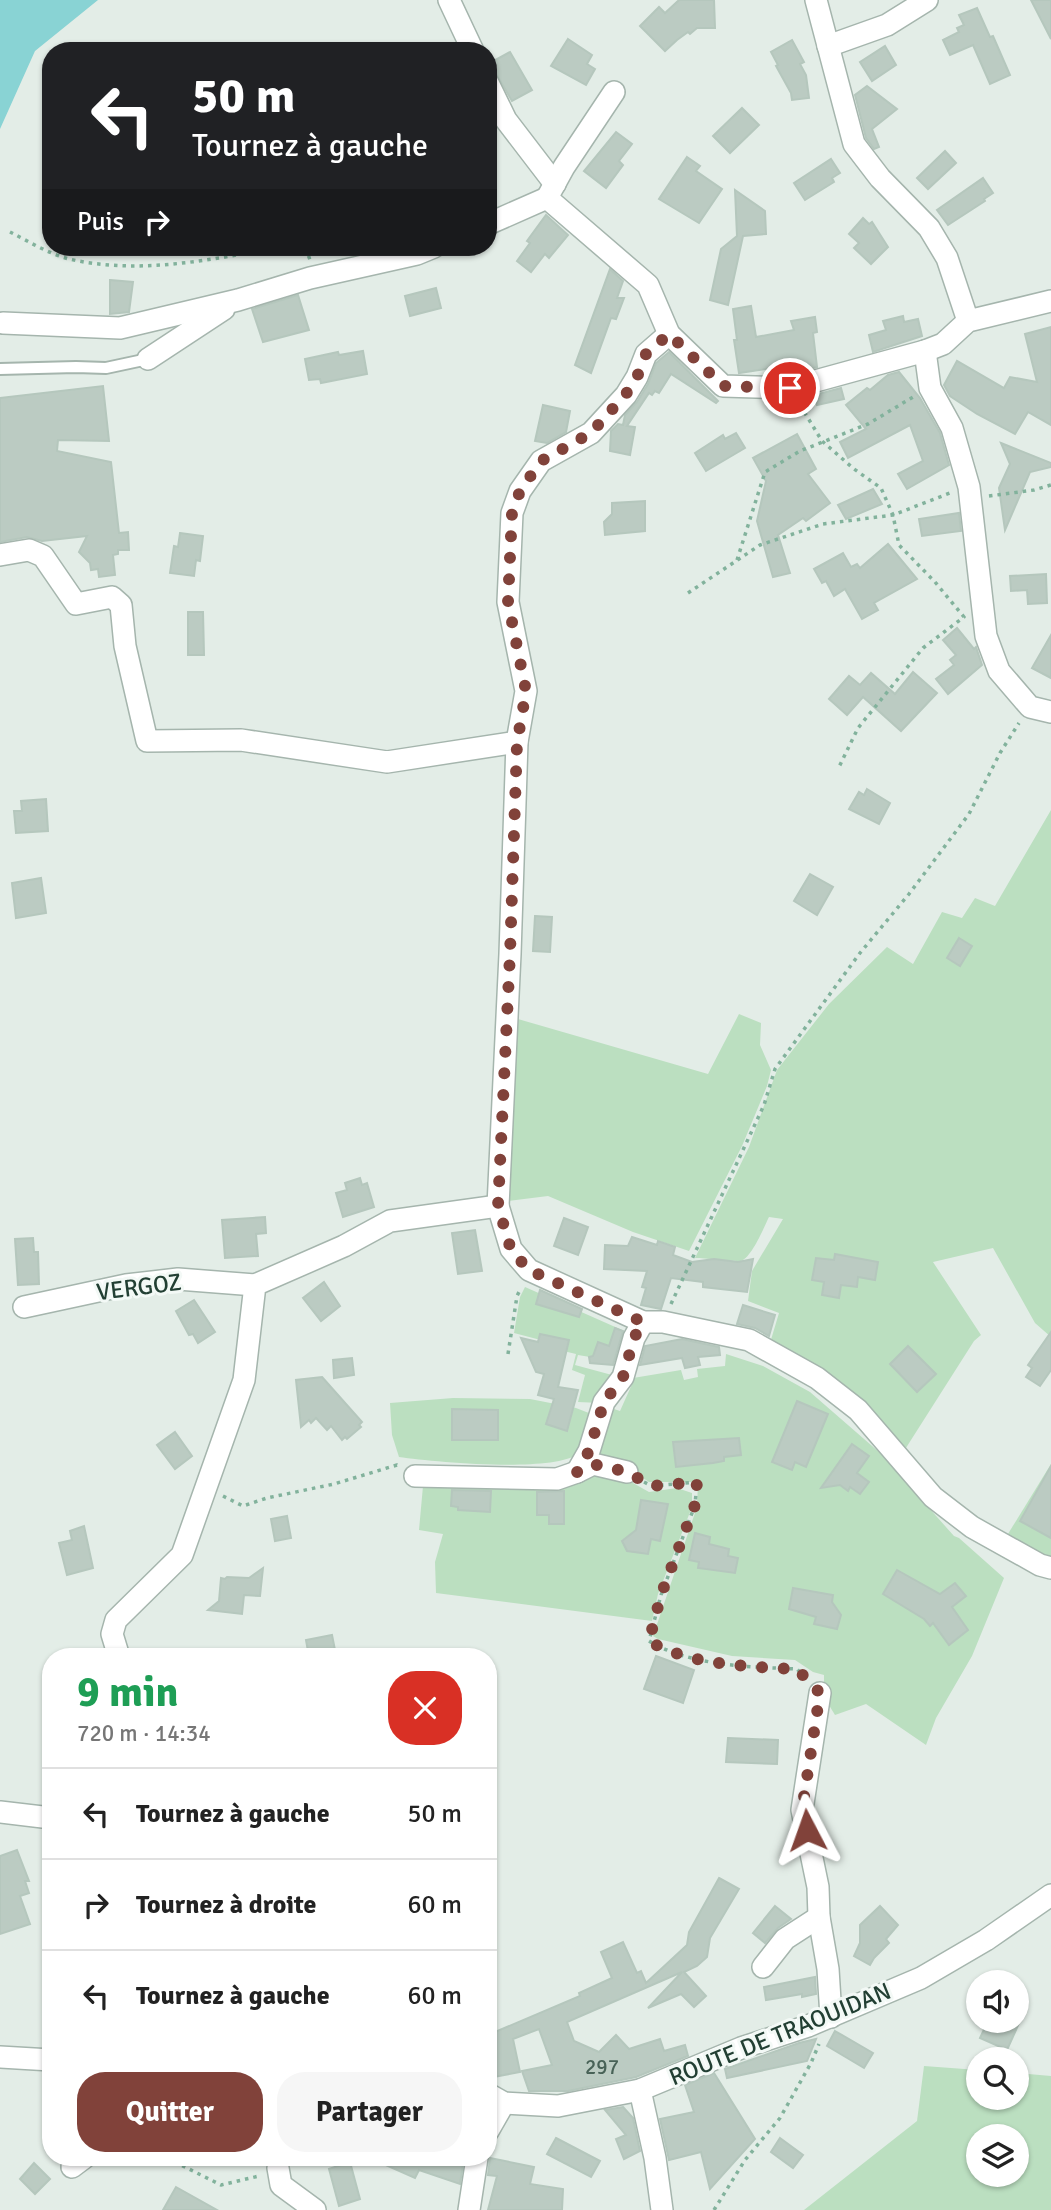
<!DOCTYPE html>
<html lang="fr">
<meta charset="utf-8">
<style>
body{margin:0;font-family:Signika,sans-serif;background:#f6f6f6;color:#222;height:100vh;display:flex;flex-direction:column;font-size:26px;white-space:nowrap}
*{box-sizing:border-box;margin:0}
p{font-size:23px;color:#767676}
.icon{flex:none;width:38px;height:38px;fill:none;stroke:currentColor;stroke-width:2;stroke-linecap:round;stroke-linejoin:round}
.map{position:relative;flex:1;overflow:hidden}
.drawer{position:absolute;left:42px;top:1648px;width:455px;height:518px;display:flex;flex-direction:column;background:#fff;border-radius:28px;box-shadow:0 2px 5px #0004}
.drawer>*{flex:none}
.hud{position:absolute;left:42px;top:42px;width:455px;height:214px;border-radius:28px;box-shadow:0 2px 5px #0004;background:#202124;color:#fff;overflow:hidden}
.tools{position:absolute;left:966px;top:1970px;display:grid;gap:14px}
.tools a{display:grid;place-items:center;width:63px;height:63px;border-radius:50%;background:#fff;box-shadow:0 2px 5px #0004;font-size:35px}
.pin{position:absolute;display:grid;place-items:center;width:60px;height:60px;color:#fff;margin:-30px;border:4px solid #fff;border-radius:50%;box-shadow:0 2px 7px #0007}
.me{position:absolute;width:77px;margin:-38px;rotate:356deg;stroke-linejoin:round;filter:drop-shadow(0 0 5px #0008)}
.turn{display:flex;align-items:center;gap:24px;height:147px;padding:0 35px;font-size:32px}
.turn .icon{width:91px;height:91px;stroke-width:2.5}
.turn b{display:block;font-size:49px;line-height:60px}
.then{display:flex;align-items:center;height:66px;padding:0 35px;background:#0003;gap:14px;font-size:26px}
.round{display:grid;place-items:center;flex:none;width:74px;height:74px;border-radius:28px;background:#f6f6f6}
.overview{display:flex;align-items:center;justify-content:space-between;height:119px;padding:0 35px}
h1{font-size:42px;font-weight:800;line-height:52px;color:#1e9e55}
.action{display:flex;gap:14px;margin-top:auto;padding:14px 35px}
.action a{flex:1;height:80px;border-radius:28px;background:#81423a;color:#fff;font-size:28px;font-weight:800;line-height:80px;text-align:center}
.action a+a{background:#f6f6f6;color:#222}
ul{padding:0;list-style:none}
li{display:flex;align-items:center;gap:21px;height:91px;padding:0 35px;border-top:2px solid #e0e0e0}
li div{flex:1}
li b{display:block;font-size:26px}
li em{font-style:normal}
.map>svg:first-child{display:block}
</style>
<div class="map">
<svg width="1051" height="2210" viewBox="0 0 1051 2210">
<rect width="100%" height="100%" fill="#e3ede7"/>
<!-- green -->
<g fill="#bbdfc0" fill-rule="evenodd">
<path d="M1051,810v527l-16,-14 -42,-75 -60,14 48,73 -7,6 -70,110 -134,-108 9,-30 -31,-12 4,-30 31,-52 -14,-2c-5,10 -17,40 -28,44 -4,1 -36,-3 -46,-3l54,-111 28,-77 52,-66 58,-57 26,17 29,-52 20,6 13,-20 20,8z"/>
<polygon points="739,1014 761,1023 760,1045 771,1070 767,1086 742,1146 689,1251 633,1232 548,1196 507,1201 511,1017 708,1074"/>
<polygon points="525,1287 631,1334 628,1345 614,1340 610,1352 625,1357 622,1362 597,1354 596,1358 578,1355 575,1365 612,1375 600,1403 578,1402 585,1375 572,1370 576,1354 551,1348 552,1343 514,1333 520,1297"/>
<polygon points="726,1354 763,1366 810,1392 879,1452 954,1536 959,1538 1004,1578 972,1656 936,1718 926,1745 866,1704 835,1715 824,1697 824,1675 813,1672 795,1660 732,1656 658,1639 653,1636 697,1507 698,1482 649,1482 626,1467 599,1460 597,1446 611,1408 620,1411 633,1382 627,1379 681,1370 684,1380 698,1377 697,1369 725,1366"/>
<path d="M453,1398l77,1 46,9 18,7 -16,39c-27,19 -144,8 -179,3l-7,-22 -2,-32z"/>
<polygon points="1051,1464 1051,1557 1003,1542"/>
<polygon points="582,1474 617,1474 649,1492 677,1488 692,1493 692,1507 658,1594 652,1621 436,1593 435,1562 443,1534 419,1530 423,1486"/>
<path d="M924,2066l54,4v28h39v-25l34,3v134h-247l113,-89zM978,2137h39v38h-39z"/>
</g>
<!-- water -->
<polygon fill="#89d3d4" points="0,0 98,0 35,51 0,129"/>
<!-- building -->
<g fill="#bbcbc2" stroke="#b5c7bd" stroke-width="2">
<polygon points="679,0 714,0 715,28 697,28 690,34 688,32 677,40 665,51 640,26 659,7 665,13"/>
<polygon points="1031,0 1051,0 1051,39"/>
<polygon points="977,8 990,37 993,36 1010,75 990,84 973,45 950,55 943,40 959,32 957,28 964,25 959,15"/>
<polygon points="568,39 592,55 587,64 595,69 586,85 551,66"/>
<polygon points="792,40 804,62 800,64 806,75 809,98 792,100 791,93 776,66 778,65 771,52"/>
<polygon points="885,46 896,65 872,81 860,62"/>
<polygon points="510,52 532,90 512,101 490,63"/>
<polygon points="867,86 897,109 872,129 879,147 874,149 866,138 855,95"/>
<polygon points="742,108 759,125 730,153 713,136"/>
<polygon points="616,132 632,144 619,161 623,165 606,188 584,171"/>
<polygon points="945,151 956,163 928,189 917,178"/>
<polygon points="687,157 700,166 696,171 722,189 699,223 659,199"/>
<polygon points="831,159 840,173 832,178 834,182 805,200 794,183"/>
<polygon points="983,178 993,193 984,199 985,201 948,225 937,210"/>
<polygon points="735,190 765,211 766,234 743,236 728,305 710,300 721,249 737,236"/>
<polygon points="546,215 568,235 549,258 545,254 531,272 517,261 530,243 527,241"/>
<polygon points="863,218 869,224 872,222 888,247 871,264 854,248 859,243 849,234"/>
<polygon points="610,269 623,281 617,298 624,298 616,319 611,318 591,373 575,365"/>
<polygon points="110,280 133,282 129,312 110,314"/>
<polygon points="436,288 441,308 410,316 405,296"/>
<polygon points="298,295 309,330 263,342 252,309"/>
<polygon points="751,306 756,337 794,330 791,321 815,317 817,332 813,333 817,367 799,372 798,364 739,373 734,340 737,340 733,309"/>
<polygon points="903,316 904,322 918,319 922,336 873,352 869,335 886,330 883,321"/>
<polygon points="1051,327 1051,425 1028,412 1015,434 977,414 950,396 944,385 957,361 1004,388 1010,377 1037,382 1025,334"/>
<polygon points="363,351 367,374 321,383 320,379 309,380 305,359 338,352 339,355"/>
<polygon points="669,352 718,401 716,403 671,374 659,393 655,391 652,395 649,393 627,426 635,427 630,455 610,451 611,431 618,424 623,425 625,415 637,402 648,384 656,363"/>
<polygon points="899,372 920,398 940,433 949,465 907,489 898,474 923,461 910,425 848,458 840,442 866,429 846,405 867,388 870,390 888,375"/>
<polygon points="103,386 109,441 58,440 57,451 111,462 119,533 128,532 129,550 118,550 118,554 113,555 115,575 99,577 98,569 91,570 90,563 79,552 87,536 42,541 27,537 0,542 0,398"/>
<polygon points="841,388 844,399 817,405 815,395"/>
<polygon points="543,405 570,411 566,432 547,443 535,441"/>
<polygon points="736,433 745,448 706,471 695,453 723,435 725,439"/>
<polygon points="797,434 816,469 808,474 830,503 806,521 803,518 778,535 790,573 773,577 757,521 766,481 753,458"/>
<polygon points="1001,443 1051,463 1051,467 1030,472 1005,530 999,488 1010,464"/>
<polygon points="873,489 882,504 846,519 838,505"/>
<polygon points="645,501 645,531 605,535 604,522 612,514 612,503"/>
<polygon points="959,513 961,531 922,536 919,519"/>
<polygon points="180,533 203,536 200,561 196,560 194,576 170,573 174,546 178,547"/>
<polygon points="888,544 917,579 874,603 878,610 862,619 845,589 834,596 826,581 822,583 814,569 843,553 851,567 857,564 860,568"/>
<polygon points="1046,574 1047,603 1028,604 1027,590 1011,591 1010,576"/>
<polygon points="188,612 203,612 204,655 188,655"/>
<polygon points="957,628 974,649 976,647 982,665 948,694 936,679 954,665 950,660 956,655 943,640"/>
<polygon points="1051,635 1051,678 1032,668"/>
<polygon points="913,672 937,693 901,731 863,697 847,715 829,699 849,676 860,685 871,673 895,694"/>
<polygon points="867,789 890,803 879,824 849,809 859,792 864,795"/>
<polygon points="46,799 48,831 16,833 14,811 22,811 21,801"/>
<polygon points="810,874 833,887 817,915 794,901"/>
<polygon points="41,878 46,913 16,918 12,883"/>
<polygon points="535,916 552,917 550,952 533,951"/>
<polygon points="959,938 972,946 960,966 947,958"/>
<polygon points="360,1178 362,1185 367,1183 374,1207 343,1217 336,1193 347,1190 345,1183"/>
<polygon points="265,1217 266,1233 256,1234 258,1256 225,1258 222,1220"/>
<polygon points="564,1218 588,1227 578,1255 554,1246"/>
<polygon points="475,1230 482,1271 458,1274 452,1233"/>
<polygon points="632,1237 657,1245 658,1241 675,1247 673,1255 692,1262 714,1259 738,1262 753,1259 747,1292 703,1287 703,1282 671,1278 661,1309 641,1305 646,1288 642,1287 647,1271 604,1269 605,1245 628,1246"/>
<polygon points="33,1238 34,1252 38,1252 39,1284 18,1285 15,1239"/>
<polygon points="835,1254 878,1262 875,1280 858,1277 857,1287 841,1285 839,1298 822,1295 824,1282 812,1280 816,1258 834,1260"/>
<polygon points="324,1282 340,1306 321,1321 303,1298"/>
<polygon points="540,1290 582,1309 579,1317 536,1304"/>
<polygon points="194,1300 215,1332 198,1343 193,1334 189,1335 176,1311"/>
<polygon points="743,1305 775,1315 769,1336 755,1328 737,1324"/>
<polygon points="615,1328 623,1331 613,1365 590,1363 589,1357 593,1356 598,1342 609,1346"/>
<polygon points="1051,1332 1051,1370 1040,1386 1026,1377 1032,1368 1028,1365"/>
<polygon points="540,1334 569,1340 558,1387 578,1390 567,1431 546,1424 554,1399 538,1395 544,1374 536,1372 521,1338 538,1342"/>
<polygon points="682,1339 719,1347 720,1355 698,1357 700,1365 685,1368 682,1358 640,1365 645,1346"/>
<polygon points="908,1346 936,1374 917,1392 890,1364"/>
<polygon points="352,1358 354,1375 334,1378 333,1360"/>
<polygon points="322,1377 362,1422 359,1425 361,1427 347,1439 345,1437 342,1440 331,1426 327,1430 316,1418 311,1423 309,1420 301,1427 296,1380"/>
<polygon points="797,1401 828,1414 806,1467 795,1462 792,1470 772,1462"/>
<polygon points="452,1409 498,1410 498,1440 452,1440"/>
<polygon points="175,1432 192,1456 175,1469 157,1445"/>
<polygon points="739,1438 741,1455 724,1457 724,1461 713,1463 676,1467 673,1442"/>
<polygon points="852,1444 869,1456 857,1473 869,1482 860,1494 850,1487 848,1491 840,1485 821,1488"/>
<polygon points="1051,1466 1051,1538 1020,1521"/>
<polygon points="452,1490 491,1491 490,1512 458,1510 458,1507 451,1506"/>
<polygon points="564,1491 564,1524 549,1524 549,1515 537,1515 537,1492"/>
<polygon points="641,1500 668,1504 660,1541 651,1539 648,1554 627,1551 622,1541 636,1530"/>
<polygon points="287,1516 291,1538 275,1541 271,1519"/>
<polygon points="84,1526 93,1568 67,1575 59,1543 72,1540 70,1531"/>
<polygon points="695,1533 710,1537 709,1544 729,1549 728,1556 738,1558 735,1573 698,1568 699,1562 689,1560"/>
<polygon points="263,1568 260,1596 244,1595 242,1614 208,1610 219,1601 221,1578 225,1579 227,1577 249,1578"/>
<polygon points="897,1570 940,1594 955,1583 966,1596 952,1607 968,1630 949,1645 933,1623 930,1626 924,1619 883,1594"/>
<polygon points="793,1588 833,1595 832,1602 841,1615 837,1629 814,1624 816,1617 789,1609"/>
<polygon points="332,1635 335,1650 332,1651 333,1657 309,1657 306,1640"/>
<polygon points="656,1656 694,1670 683,1703 644,1689"/>
<polygon points="728,1738 778,1740 777,1764 726,1762"/>
<polygon points="17,1850 29,1881 25,1881 29,1893 20,1896 30,1924 0,1934 0,1856"/>
<polygon points="719,1878 739,1889 710,1938 707,1957 697,1966 684,1972 706,1996 694,2007 681,1994 648,2008 682,1972 567,2022 574,2041 599,2052 616,2035 629,2049 660,2039 664,2051 685,2045 688,2056 636,2077 568,2091 529,2091 522,2071 552,2065 539,2029 513,2039 520,2072 488,2078 488,2035 580,1996 579,1993 612,1978 601,1952 623,1942 637,1973 641,1971 646,1983 687,1945 689,1932"/>
<polygon points="775,1906 791,1919 778,1928 765,1943 753,1933"/>
<polygon points="880,1906 898,1925 886,1939 889,1943 874,1958 870,1965 854,1956 860,1943 860,1925"/>
<polygon points="815,1977 816,1994 802,1997 802,1994 766,2000 764,1987"/>
<polygon points="988,2021 1020,2021 1007,2050 980,2038"/>
<polygon points="835,2031 873,2053 864,2068 827,2046"/>
<polygon points="816,2039 807,2061 727,2078 725,2069 799,2043"/>
<polygon points="714,2073 755,2139 710,2189 701,2152 669,2160 660,2119 694,2112 685,2085"/>
<polygon points="623,2107 633,2118 640,2151 624,2159 616,2139 626,2135 605,2110"/>
<polygon points="556,2138 600,2161 591,2177 547,2154"/>
<polygon points="780,2138 803,2155 793,2168 771,2152"/>
<polygon points="370,2158 464,2158 460,2184 419,2170 415,2178"/>
<polygon points="490,2158 534,2167 530,2184 563,2189 562,2210 488,2210 497,2176 488,2175"/>
<polygon points="350,2162 360,2199 339,2206 329,2169"/>
<polygon points="34,2163 50,2179 35,2194 20,2179"/>
<polygon points="176,2187 217,2210 163,2210"/>
</g>
<g fill="none" stroke-linecap="round" stroke-linejoin="round">
<!-- service casing -->
<g stroke="#a5b5ad" stroke-width="14">
<polyline id="service" points="0,369 76,367 106,368 148,359"/>
</g>
<!-- minor casing -->
<g stroke="#a5b5ad" stroke-width="24">
<g id="minor">
<polyline points="449,0 473,51"/>
<polyline points="816,0 854,144 880,178 929,228 947,258 968,321"/>
<polyline points="828,46 887,25 927,0"/>
<polyline points="488,83 506,120 555,184"/>
<polyline points="547,198 564,167 614,92"/>
<polyline points="488,224 547,198 648,285 669,334 723,386 790,388 925,351 943,344 968,321 1051,301"/>
<polyline points="3,323 120,328 238,300 310,278 417,254 434,247"/>
<polyline points="925,351 930,388 952,428 969,487 986,636 999,671 1030,707 1051,712"/>
<polyline points="148,359 224,309"/>
<polyline points="0,555 29,550 43,556 76,604 112,597 121,605 125,646 147,741 241,740 387,762 517,742"/>
<polyline points="498,1206 510,954 517,742 526,691 508,602 512,513 520,491 541,461 591,433 626,395 637,377 646,354 669,334"/>
<polyline points="24,1307 126,1285 178,1279 255,1285"/>
<polyline points="627,1472 593,1464 577,1472 589,1451 604,1402 623,1377 634,1338 643,1322"/>
<polyline points="415,1476 557,1479 577,1472"/>
<polyline points="119,1657 112,1634 116,1620 182,1555 244,1380 255,1285 344,1246 390,1221 498,1206 511,1249 529,1270 643,1322 663,1322 749,1340 817,1378 858,1410 933,1497 972,1527 1040,1565 1051,1568"/>
<polyline points="820,1693 802,1810 818,1887 819,1917 828,1969 831,2017"/>
<polyline points="0,1812 51,1818"/>
<polyline points="763,1967 785,1939 819,1917"/>
<polyline points="0,2057 51,2060"/>
<polyline points="640,2090 655,2158 662,2210"/>
<polyline points="488,2131 504,2103"/>
<polyline points="72,2167 84,2158"/>
<polyline points="278,2168 281,2185 315,2210"/>
<polyline points="469,2210 477,2158"/>
</g>
</g>
<!-- tertiary casing -->
<g stroke="#a5b5ad" stroke-width="24">
<polyline id="tertiary" points="488,2094 504,2103 558,2106 640,2090 741,2048 808,2026 921,1978 986,1940 1051,1895"/>
</g>
<!-- path -->
<g stroke="#82b29c" stroke-width="3.5" stroke-dasharray="3.5 5" stroke-linecap="butt">
<path d="M10,232c18,9 39,22 59,27 69,16 142,1 210,-12"/>
<polyline points="288,247 306,249 310,260"/>
<polyline points="800,405 822,441 854,469 881,488 893,515 899,545 935,582 964,617 923,648 858,728 839,767"/>
<polyline points="989,496 1034,490 1051,485"/>
<polyline points="737,560 765,472 800,451 868,424 913,397"/>
<polyline points="688,593 760,545 823,524 893,515 950,493"/>
<polyline points="671,1304 764,1105 775,1069 860,953 909,894 969,814 1000,753 1019,723"/>
<polyline points="508,1354 517,1296 521,1288"/>
<path d="M644,1482l8,4 45,-4 -2,23 -34,90 -12,46c41,25 101,26 148,28l9,10"/>
<polyline points="223,1496 243,1506 267,1498 334,1484 397,1465 400,1467"/>
<polyline points="167,2158 221,2185 259,2176"/>
<polyline points="296,2163 310,2158"/>
<polyline points="714,2210 745,2160 780,2118 811,2063 819,2044"/>
</g>
<!-- service -->
<use href="#service" stroke="#fff" stroke-width="10"/>
<!-- minor -->
<use href="#minor" stroke="#fff" stroke-width="21"/>
<!-- tertiary -->
<use href="#tertiary" stroke="#fff" stroke-width="21"/>
</g>
<g fill="none" stroke-linecap="round" stroke-linejoin="round">
<!-- route -->
<path stroke="#81423a" stroke-width="12" stroke-dasharray="0 21.6" d="M790,388l-67,-2 -54,-52 -23,20 -9,23 -11,17 -35,39 -50,28 -21,30 -8,22 -4,89 18,89 -9,52 -7,211 -12,252 13,44 18,20 114,52 -9,16 -11,39 -19,25 -15,49 -12,21 16,-8 34,8 25,14 45,-4 -2,23 -34,90 -12,46c39,24 103,26 148,28l23,24 -18,117 5,20"/>
</g>
<g text-anchor="middle" stroke-width="6" stroke-linejoin="round" paint-order="stroke">
<!-- number labels -->
<g font-size="21" fill="#486257">
<text x="602" y="2074">297</text>
</g>
<!-- street labels -->
<g font-size="24" fill="#223f33" stroke="#f3f9f6">
<text transform="translate(139 1287) rotate(-7)" y="8">VERGOZ</text>
<text transform="translate(780 2034) rotate(-22)" y="8">ROUTE DE TRAOUIDAN</text>
</g>
</g>
</svg>
<div class="tools">
<a><svg class="icon" aria-label="sound" viewBox="0 0 24 24"><path d="M4 9h4l5-4v14l-5-4H4zM17 9q2 3 0 6"/></svg></a>
<a><svg class="icon" aria-label="search" viewBox="0 0 24 24"><circle cx="10" cy="10" r="6"/><path d="M15 15l6 6"/></svg></a>
<a><svg class="icon" aria-label="layers" viewBox="0 0 24 24"><path d="M12 4l9 5-9 5-9-5zM3 14l9 5 9-5"/></svg></a>
</div>
<div class="pin" style="left:790px;top:388px;background:#d93025"><svg class="icon" aria-label="arrive" viewBox="0 0 24 24"><path d="M6 21V4h12l-3 4 3 4H6"/></svg></div>
<svg class="me" style="left:807px;top:1830px" viewBox="-20 -20 40 40"><path d="M0-17L14 15 0 8-14 15z" fill="#81423a" stroke="#fff" stroke-width="4"/></svg>
<div class="hud">
<div class="turn"><svg class="icon" aria-label="left" viewBox="0 0 24 24"><path d="M17 20v-9H6M10 6l-5 5 5 5"/></svg><div><b>50 m</b>Tournez à gauche</div></div>
<div class="then">Puis<svg class="icon" aria-label="right" viewBox="0 0 24 24"><path d="M7 20v-9h11M14 6l5 5-5 5"/></svg></div>
</div>
<section class="drawer">
<div class="overview"><div><h1>9 min</h1><p>720 m · 14:34</p></div><a class="round" style="background:#d93025;color:#fff"><svg class="icon" aria-label="close" viewBox="0 0 24 24"><path d="M6 6l12 12M18 6L6 18"/></svg></a></div>
<ul>
<li><svg class="icon" aria-label="left" viewBox="0 0 24 24"><path d="M17 20v-9H6M10 6l-5 5 5 5"/></svg><div><b>Tournez à gauche</b></div><em>50 m</em></li>
<li><svg class="icon" aria-label="right" viewBox="0 0 24 24"><path d="M7 20v-9h11M14 6l5 5-5 5"/></svg><div><b>Tournez à droite</b></div><em>60 m</em></li>
<li><svg class="icon" aria-label="left" viewBox="0 0 24 24"><path d="M17 20v-9H6M10 6l-5 5 5 5"/></svg><div><b>Tournez à gauche</b></div><em>60 m</em></li>
</ul>
<div class="action"><a>Quitter</a><a>Partager</a></div>
</section>
</div>
